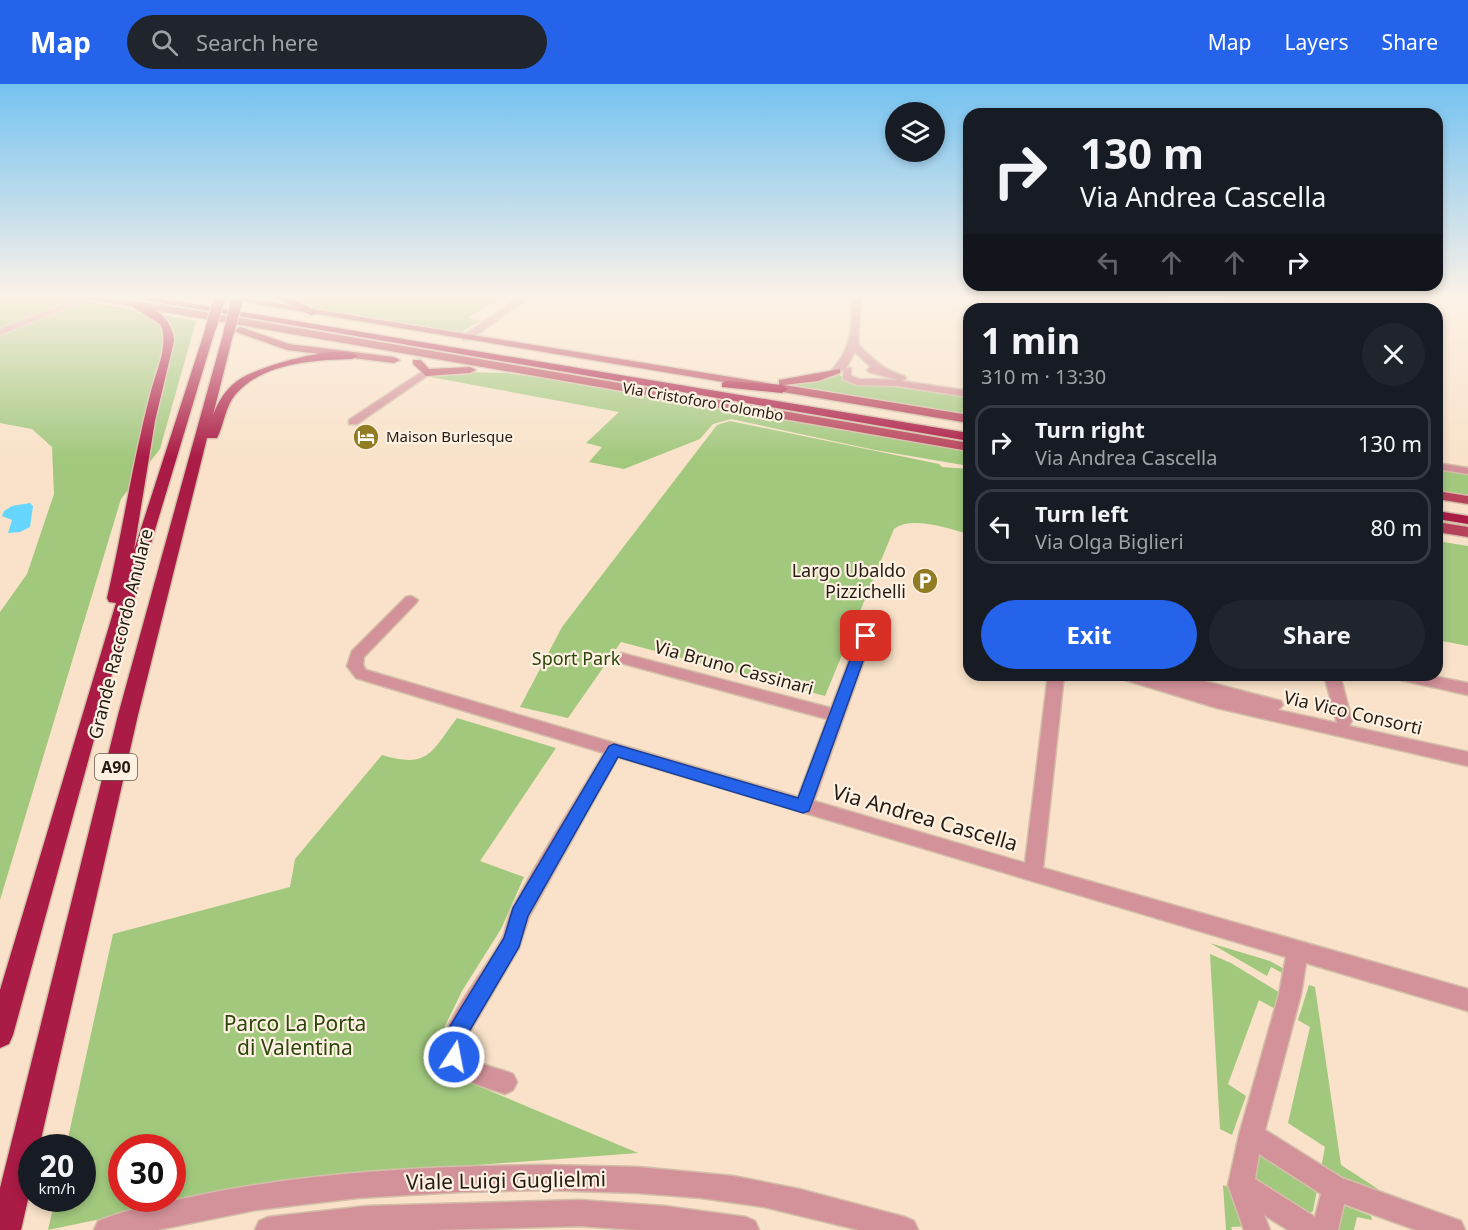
<!DOCTYPE html>
<meta charset="utf-8">
<style>
body{margin:0;font-family:"Noto Sans",sans-serif;background:#20242c;color:#f1f3f6;height:100vh;display:flex;flex-direction:column;font-size:22px;white-space:nowrap}
*{box-sizing:border-box;margin:0}
p{font-size:20px;color:#9ea1a6}
.icon{flex:none;width:33px;height:33px;fill:none;stroke:currentColor;stroke-width:2;stroke-linecap:round;stroke-linejoin:round}
.map{position:relative;flex:1;overflow:hidden}
.panel{position:absolute;left:963px;top:219px;width:480px;height:378px;display:flex;flex-direction:column;background:#171b24;border-radius:18px;box-shadow:0 3px 9px #0003}
.panel>*{flex:none}
.banner{position:absolute;left:963px;top:24px;width:480px;height:183px;border-radius:18px;box-shadow:0 3px 9px #0003;background:#171b24;color:#f1f3f6;overflow:hidden}
.fabs{position:absolute;left:885px;top:18px;display:grid;gap:12px}
.fabs a{display:grid;place-items:center;width:60px;height:60px;border-radius:50%;background:#171b24;box-shadow:0 3px 9px #0003;font-size:30px}
.speed{position:absolute;left:18px;top:1050px;display:flex;gap:12px;font-size:30px;font-weight:700;text-align:center}
.speed>*{display:grid;place-content:center;width:78px;height:78px;border-radius:50%;background:#171b24;box-shadow:0 3px 9px #0003;line-height:1}
.speed small{font-size:15px;font-weight:400}
.speed .limit{border:9px solid #d22;background:#fff;color:#111}
.pin{position:absolute;display:grid;place-items:center;width:51px;height:51px;color:#fff;margin:-26px;border-radius:12px;box-shadow:0 3px 9px #0006}
.me{position:absolute;width:66px;margin:-33px;rotate:11deg;stroke-linejoin:round;filter:drop-shadow(0 0 4px #0008)}
.turn{display:flex;align-items:center;gap:21px;height:126px;padding:0 18px;font-size:27px}
.turn .icon{width:78px;height:78px;stroke-width:2.5}
.turn b{display:block;font-size:42px;line-height:51px}
.lanes{display:flex;align-items:center;height:57px;padding:0 18px;background:#0003;justify-content:center;gap:30px;direction:ltr}
.lanes .off{opacity:.35}
.round{display:grid;place-items:center;flex:none;width:63px;height:63px;border-radius:32px;background:#20242c}
.overview{display:flex;align-items:center;justify-content:space-between;height:102px;padding:0 18px}
h1{font-size:36px;font-weight:700;line-height:45px}
.primary-button{display:flex;gap:12px;margin-top:auto;padding:12px 18px}
.primary-button a{flex:1;height:69px;border-radius:36px;background:#2563eb;color:#fff;font-size:24px;font-weight:700;line-height:69px;text-align:center}
.primary-button a+a{background:#20242c;color:#f1f3f6}
ul{padding:0;list-style:none}
li{display:flex;align-items:center;gap:18px;height:75px;margin:0 12px 9px;padding:0 6px;border:3px solid #363941;border-radius:18px}
li div{flex:1}
li b{display:block;font-size:22px}
li em{font-style:normal}
header{display:flex;align-items:center;gap:36px;box-sizing:border-box;height:84px;padding:0 30px;background:#2563eb;color:#fff}
header strong{font-size:28px}
nav{display:flex;gap:33px;margin-inline-start:auto;font-size:21px}
.search{width:420px;height:54px;background:#20242c;display:flex;align-items:center;gap:15px;box-sizing:border-box;padding:0 21px;border-radius:33px;color:#9ea1a6;font-size:22px}
.map>svg:first-child{display:block}
</style>
<header>
<strong>Map</strong>
<div class="search"><svg class="icon" aria-label="search" viewBox="0 0 24 24"><circle cx="10" cy="10" r="6"/><path d="M15 15l6 6"/></svg>Search here</div>
<nav><a>Map</a><a>Layers</a><a>Share</a></nav>
</header>
<div class="map">
<svg width="1468" height="1146" viewBox="0 0 1468 1146">
<rect width="100%" height="100%" fill="#f9e2c9"/>
<!-- built -->
<polygon fill="#f3d7b8" points="1154,213 1295,213 1169,223"/>
<!-- green -->
<g fill="#a2c87e" fill-rule="evenodd">
<polygon points="0,213 60,213 196,237 160,365 121,415 0,816 0,528 27,490 54,410 52,363 32,345 0,339"/>
<polygon points="291,213 501,213 468,234 481,237 459,249 321,226 301,220"/>
<polygon points="467,288 506,289 549,295 969,367 969,382 875,366 731,335 713,340 700,355 624,385 589,378 602,363 586,359 619,328 425,292"/>
<polygon points="838,289 847,298 855,300 895,303 969,314 969,331 766,300 811,298"/>
<path d="M730,337l209,43 3,3 27,2v65c-19,-5 -58,-19 -75,-5l-69,167 -204,-54 -53,76 -48,-11 42,-80 155,-202z"/>
<polygon points="1437,386 1468,391 1468,412 1437,407"/>
<polygon points="1437,457 1468,462 1468,562 1437,556"/>
<path d="M457,634l99,30 -76,113 44,16 -23,52 -39,62 -17,35v46l193,81 -283,21 -149,23 -158,33 7,-31 27,-1v-50l-16,-1 47,-213 177,-47 5,-28 87,-104c47,14 49,-3 75,-37zM122,1064h50v50h-50z"/>
<polygon points="1210,859 1270,877 1288,887 1286,891 1271,883 1267,892"/>
<polygon points="1210,870 1231,879 1282,910 1277,926 1259,916 1228,1000 1246,1012 1232,1051 1220,1045"/>
<polygon points="1309,901 1315,903 1341,1081 1378,1105 1379,1111 1340,1096 1321,1084 1325,1063 1288,1039 1310,943 1298,936"/>
<polygon points="1256,1065 1317,1106 1313,1127 1309,1130 1251,1094"/>
<polygon points="1223,1101 1235,1105 1249,1142 1231,1143 1232,1146 1226,1146"/>
<polygon points="1335,1118 1371,1132 1372,1136 1357,1133 1354,1146 1329,1146"/>
</g>
<!-- water -->
<polygon fill="#66d6fe" points="30,419 33,422 30,443 20,448 8,449 12,436 2,432 4,427 12,422"/>
<g fill="none" stroke-linecap="round" stroke-linejoin="round">
<!-- minor casing -->
<g stroke="#d3bea8" stroke-width="3">
<g id="minor">
<polygon points="82,213 91,214 0,251 0,245"/>
<polygon points="520,213 530,213 469,256 463,256 463,252"/>
<path d="M853,213h8l-3,47c14,15 27,27 46,32l2,2 -4,3 67,10v6l-71,-11 -41,-1 -14,-6 1,-10 -5,4h-6l-2,-2c22,-24 20,-43 22,-74zM855,268l16,15 -4,3 2,2 29,8 -39,-1 -8,-3v-8h-5z"/>
<polygon points="423,287 431,289 357,340 349,340 349,336"/>
<polygon points="1437,379 1468,384 1468,390 1437,385"/>
<path d="M411,512l7,4 -2,3 -52,54 -1,8 3,5 432,127 29,-78 -206,-56 -8,-5 8,-5 210,55 35,-93 2,-3h10l2,3 -66,186 211,62 23,-188h16l-21,193 425,121v22l-162,-48 -5,31 -36,136 77,48 119,43 4,9h-49l-72,-26 -6,26h-50l-24,-15 6,15h-26l-16,-45 11,-50 40,-141 7,-37 -668,-200 -89,160 -10,31 -54,92c-1,25 30,26 48,34l4,8 -4,8 -8,4c-24,-9 -59,-14 -63,-45 -2,-25 49,-86 61,-112 4,-10 5,-21 10,-30 28,-53 61,-103 91,-154l-248,-75 -9,-12 5,-15 54,-54zM1259,1070l62,40 -6,23 -60,-38z"/>
<polygon points="1119,591 1145,591 1159,595 1156,591 1181,591 1281,617 1283,621 1278,626 1337,639 1324,591 1340,591 1352,637 1349,642 1468,668 1468,682 1217,624 1122,595"/>
<polygon points="1393,591 1427,591 1468,599 1468,611 1401,596"/>
<path d="M543,1081l95,2 95,9 66,13 106,28 9,4 4,9h-59l-95,-23 -63,-9 -63,-5 -95,-3 -83,2 -102,6 -102,12 -99,20h-63l4,-9c29,-12 62,-18 93,-24 115,-25 234,-31 352,-32z"/>
<polygon points="580,1116 664,1122 746,1133 755,1137 759,1146 638,1146 580,1142 433,1146 255,1146 259,1137 268,1133 367,1122"/>
</g>
</g>
<!-- major casing -->
<g stroke="#d3bea8" stroke-width="3">
<g id="major">
<polygon points="78,213 104,213 193,226 969,359 969,367"/>
<polygon points="215,213 239,213 779,301 779,296 840,285 840,289 818,297 784,301 969,331 969,339"/>
<polygon points="240,243 289,260 394,273 400,276 394,279 287,266 236,248 235,246"/>
<polygon points="413,276 421,276 429,285 470,283 476,286 470,289 426,292 413,280"/>
<polygon points="1437,407 1468,412 1468,420 1437,415"/>
<polygon points="1437,438 1468,443 1468,453 1437,448"/>
</g>
</g>
<!-- highway casing -->
<g stroke="#d3bea8" stroke-width="3">
<g id="highway">
<polygon points="128,213 151,213 969,349 969,357"/>
<polygon points="276,213 289,213 320,229 311,231"/>
<path d="M133,219c20,-2 41,19 41,38l-19,80 -21,129 72,-223 5,-3 5,3 -101,336 -102,372 -4,9 -9,4v-58l116,-387 -7,-1 -2,-4c16,-69 26,-139 44,-207 5,-19 19,-49 9,-67l-27,-17z"/>
<path d="M229,244l5,3 -21,84c5,-13 12,-25 24,-34 18,-14 103,-39 121,-25l-6,3c-39,1 -90,4 -117,36 -10,12 -11,30 -18,43h-10l-69,277 -99,433h-7v34l-11,48h-21v-42l118,-473 106,-384z"/>
<polygon points="726,297 782,301 788,305 782,309 722,303 722,299"/>
<polygon points="1437,427 1468,432 1468,440 1437,435"/>
</g>
</g>
<!-- minor -->
<use href="#minor" fill="#d3929a" fill-rule="evenodd"/>
<!-- major -->
<use href="#major" fill="#b7435b" fill-rule="evenodd"/>
<!-- highway -->
<use href="#highway" fill="#aa1b45" fill-rule="evenodd"/>
<!-- highway-bridge casing -->
<g stroke="#d3bea8" stroke-width="13" stroke-linecap="butt">
<g id="highway-bridge">
<polyline points="211,243 220,213"/>
<polyline points="229,247 238,213"/>
</g>
</g>
<!-- highway-bridge -->
<use href="#highway-bridge" stroke="#aa1b45" stroke-width="11"/>
</g>
<!-- sky -->
<linearGradient id="sky" x2="0" y2="1"><stop stop-color="#74c2f1"/><stop offset="0.57" stop-color="#fcf2e7"/><stop offset="1" stop-color="#fcf2e7" stop-opacity="0"/></linearGradient>
<rect width="1468" height="374" fill="url(#sky)"/>
<!-- route -->
<path fill="#2563eb" stroke="#184099" stroke-width="1.5" d="M866,547l6,5 -63,175 -6,2 -185,-56 -90,159 -9,31 -55,93 1,17 -3,7 -8,3 -7,-3c-4,-11 -4,-23 0,-33l57,-93 9,-30 96,-162 5,-2 184,54 61,-162z"/>
<!-- icons -->
<defs>
<g id="hotel-disc" transform="scale(1.35)"><circle r="9.5" fill="#927c23" stroke="#fff1e2"/><path d="M-6-4.5h1.5V1H6V5H4.5V3h-9V5H-6ZM-4 0a1.8 1.8 0 1 1 3.6 0ZM.5 0V-2.5h3Q6-2.5 6 0Z" fill="#fff"/></g>
<g id="parking-disc" transform="scale(1.35)"><circle r="9.5" fill="#927c23" stroke="#fff1e2"/><path d="M-3.5-5.5H1a3.5 3.5 0 0 1 0 7H-1V5.5H-3.5ZM-1-3.4V-.6H.8a1.4 1.4 0 0 0 0-2.8Z" fill="#fff"/></g>
</defs>
<g fill-rule="evenodd">
<use href="#hotel-disc" x="366" y="353"/>
<use href="#parking-disc" x="925" y="497"/>
</g>
<g text-anchor="middle" stroke-width="4.5" stroke-linejoin="round" paint-order="stroke">
<!-- far-street labels -->
<g font-size="15" fill="#241c13" stroke="#fff1e2">
<text transform="translate(703 318) rotate(10)" y="5">Via Cristoforo Colombo</text>
</g>
<!-- far-poi labels -->
<g font-size="15" fill="#241c13" stroke="#fff1e2" text-anchor="start">
<text x="386" y="358">Maison Burlesque</text>
</g>
<!-- shield labels -->
<rect fill="#fff1e2" stroke="#665c51" stroke-width="1.5" x="95" y="670" width="42" height="26" rx="4.5"/>
<g font-size="16" font-weight="bold" fill="#241c13">
<text x="116" y="689">A90</text>
</g>
<!-- poi labels -->
<g font-size="18" fill="#241c13" stroke="#fff1e2" text-anchor="end">
<text x="906" y="493">Largo Ubaldo<tspan x="906" dy="21">Pizzichelli</tspan></text>
</g>
<!-- street labels -->
<g font-size="18" fill="#241c13" stroke="#fff1e2">
<text transform="translate(121 550) rotate(-76)" y="6">Grande Raccordo Anulare</text>
<text transform="translate(734 584) rotate(15)" y="6">Via Bruno Cassinari</text>
<text transform="translate(1353 629) rotate(13)" y="6">Via Vico Consorti</text>
</g>
<!-- park labels -->
<g font-size="18" fill="#2b450b" stroke="#fff1e2">
<text x="576" y="581">Sport Park</text>
</g>
<!-- near-street labels -->
<g font-size="21" fill="#241c13" stroke="#fff1e2">
<text transform="translate(925 734) rotate(16)" y="7">Via Andrea Cascella</text>
<text transform="translate(506 1097) rotate(-1)" y="7">Viale Luigi Guglielmi</text>
</g>
<!-- near-park labels -->
<g font-size="21" fill="#2b450b" stroke="#fff1e2">
<text x="295" y="947">Parco La Porta<tspan x="295" dy="24">di Valentina</tspan></text>
</g>
</g>
</svg>
<div class="fabs">
<a><svg class="icon" aria-label="layers" viewBox="0 0 24 24"><path d="M12 4l9 5-9 5-9-5zM3 14l9 5 9-5"/></svg></a>
</div>
<div class="speed"><div>20<small>km/h</small></div><div class="limit">30</div></div>
<div class="pin" style="left:866px;top:552px;background:#d93025"><svg class="icon" aria-label="arrive" viewBox="0 0 24 24"><path d="M6 21V4h12l-3 4 3 4H6"/></svg></div>
<svg class="me" style="left:454px;top:973px" viewBox="-20 -20 40 40"><circle r="17" fill="#2563eb" stroke="#fff" stroke-width="3"/><path d="M0-11L8 9 0 5-8 9z" fill="#fff"/></svg>
<div class="banner">
<div class="turn"><svg class="icon" aria-label="right" viewBox="0 0 24 24"><path d="M7 20v-9h11M14 6l5 5-5 5"/></svg><div><b>130 m</b>Via Andrea Cascella</div></div>
<div class="lanes"><svg class="icon off" aria-label="left" viewBox="0 0 24 24"><path d="M17 20v-9H6M10 6l-5 5 5 5"/></svg><svg class="icon off" aria-label="ahead" viewBox="0 0 24 24"><path d="M12 20V5M6 11l6-6 6 6"/></svg><svg class="icon off" aria-label="ahead" viewBox="0 0 24 24"><path d="M12 20V5M6 11l6-6 6 6"/></svg><svg class="icon" aria-label="right" viewBox="0 0 24 24"><path d="M7 20v-9h11M14 6l5 5-5 5"/></svg></div>
</div>
<section class="panel">
<div class="overview"><div><h1>1 min</h1><p>310 m · 13:30</p></div><a class="round"><svg class="icon" aria-label="close" viewBox="0 0 24 24"><path d="M6 6l12 12M18 6L6 18"/></svg></a></div>
<ul>
<li><svg class="icon" aria-label="right" viewBox="0 0 24 24"><path d="M7 20v-9h11M14 6l5 5-5 5"/></svg><div><b>Turn right</b><p>Via Andrea Cascella</p></div><em>130 m</em></li>
<li><svg class="icon" aria-label="left" viewBox="0 0 24 24"><path d="M17 20v-9H6M10 6l-5 5 5 5"/></svg><div><b>Turn left</b><p>Via Olga Biglieri</p></div><em>80 m</em></li>
</ul>
<div class="primary-button"><a>Exit</a><a>Share</a></div>
</section>
</div>
